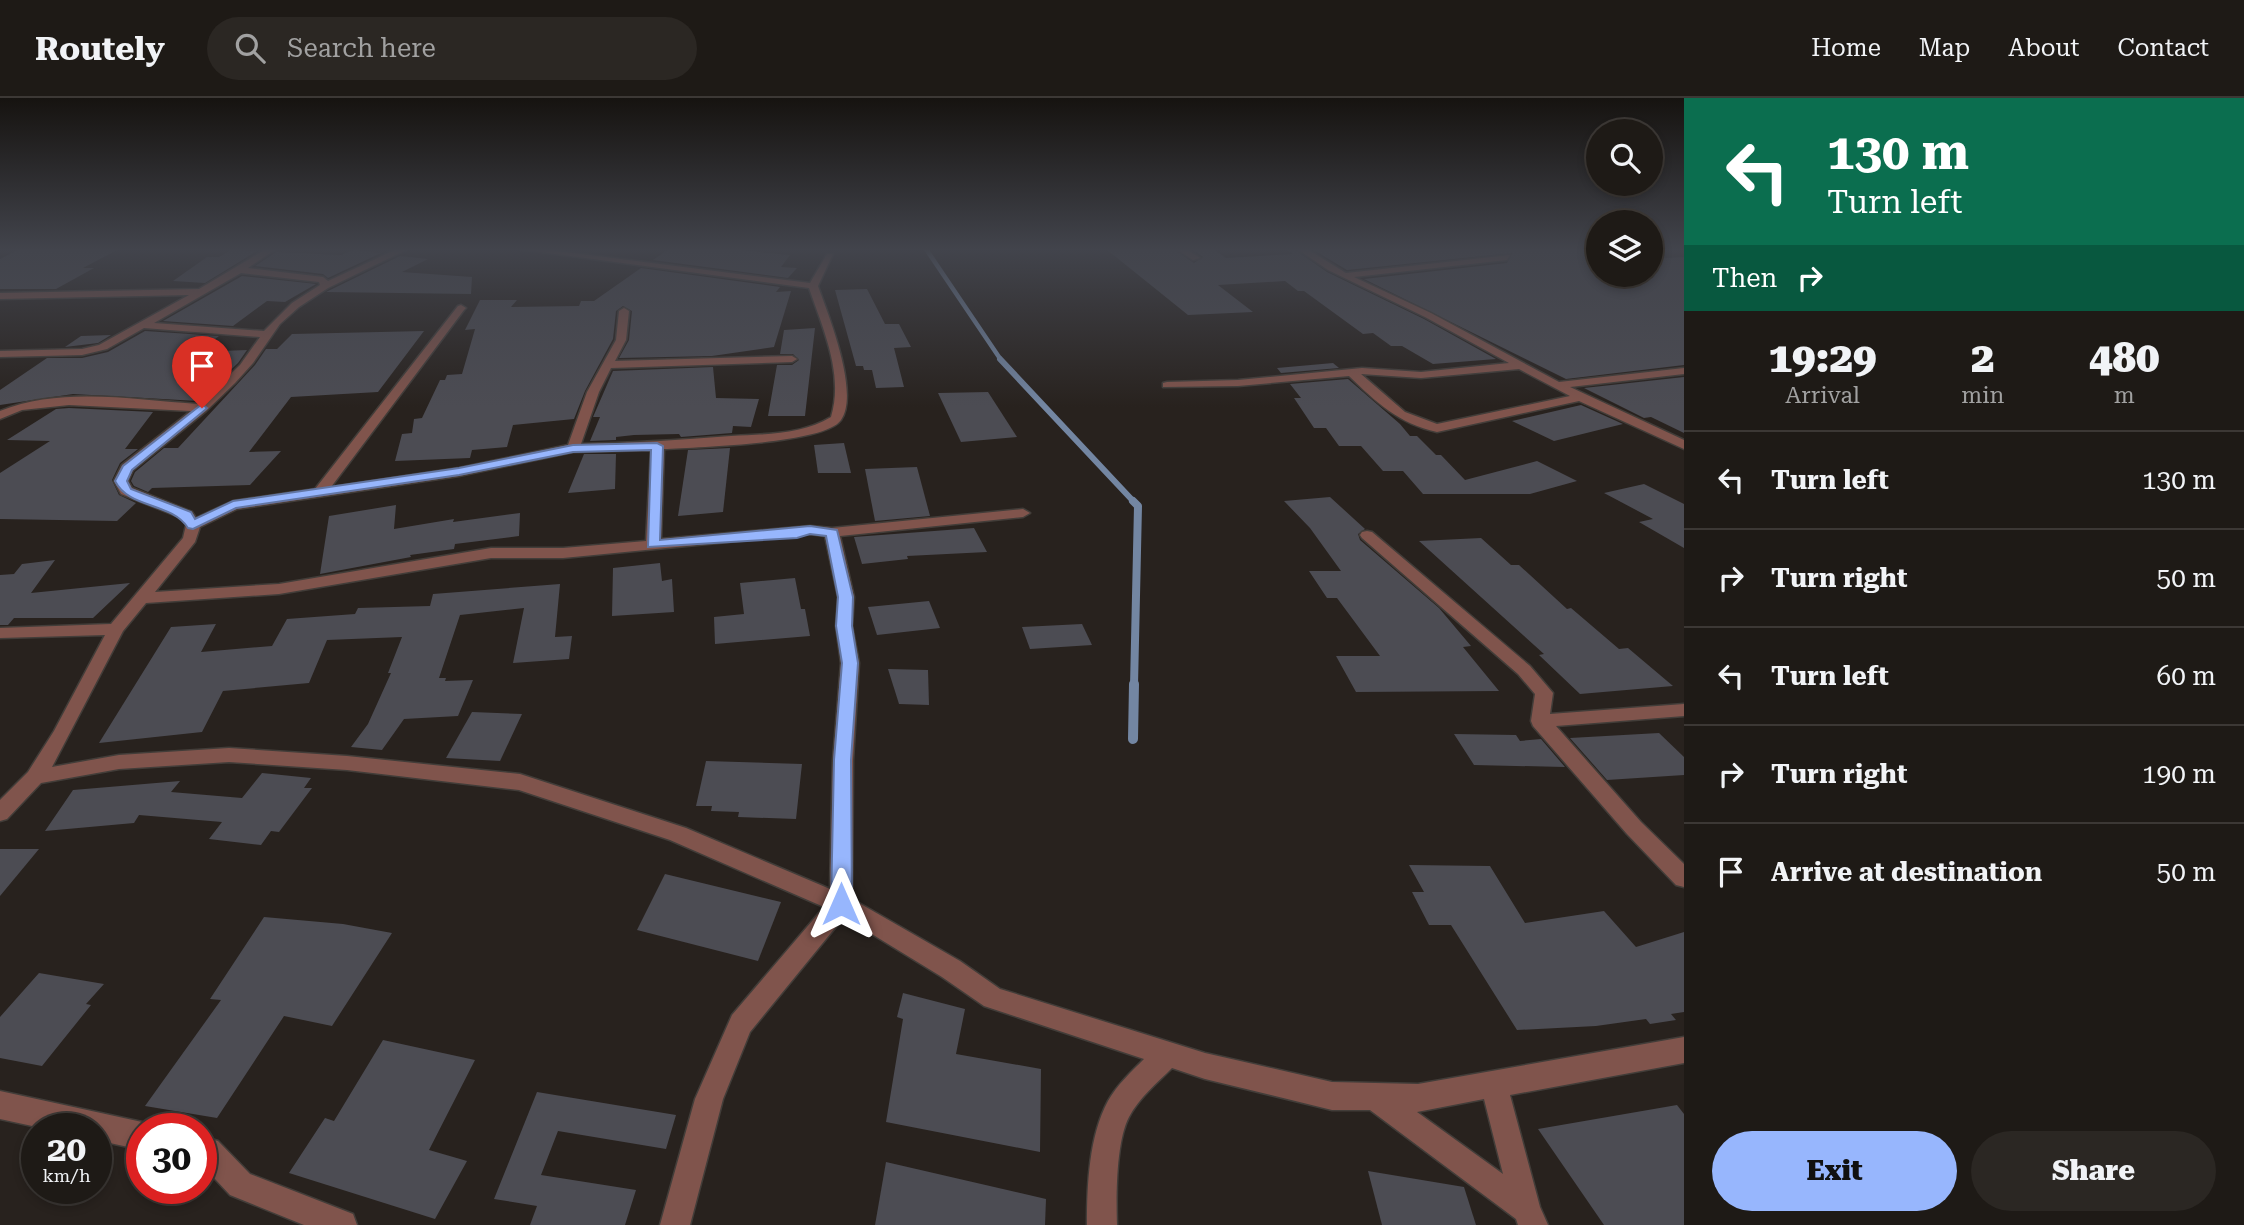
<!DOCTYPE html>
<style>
body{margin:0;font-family:"Roboto Serif",serif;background:#2b2723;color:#f1f3f6;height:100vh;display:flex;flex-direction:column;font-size:26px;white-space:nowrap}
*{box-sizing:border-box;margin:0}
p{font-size:23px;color:#a1a1a1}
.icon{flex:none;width:38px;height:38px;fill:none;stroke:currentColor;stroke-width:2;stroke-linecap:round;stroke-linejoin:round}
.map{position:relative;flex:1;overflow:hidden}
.sheet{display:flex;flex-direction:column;background:#1e1a16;width:560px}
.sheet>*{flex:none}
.hud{background:#0b6e4f;color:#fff;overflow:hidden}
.fabs{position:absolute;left:1586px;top:21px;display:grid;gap:14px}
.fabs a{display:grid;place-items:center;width:77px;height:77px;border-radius:50%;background:#1e1a16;box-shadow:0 4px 10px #0003,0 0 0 2px #3c3835;font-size:35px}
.speed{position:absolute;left:21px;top:1015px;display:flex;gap:14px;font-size:35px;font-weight:700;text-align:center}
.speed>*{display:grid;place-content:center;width:91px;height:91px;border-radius:50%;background:#1e1a16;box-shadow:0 4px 10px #0003,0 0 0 2px #3c3835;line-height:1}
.speed small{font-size:18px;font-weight:400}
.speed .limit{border:10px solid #d22;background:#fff;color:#111}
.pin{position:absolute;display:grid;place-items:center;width:60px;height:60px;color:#fff;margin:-72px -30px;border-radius:50% 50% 50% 0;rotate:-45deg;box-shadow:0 0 7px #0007}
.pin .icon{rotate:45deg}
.me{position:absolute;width:77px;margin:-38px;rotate:0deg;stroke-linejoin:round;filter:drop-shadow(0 0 5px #0008)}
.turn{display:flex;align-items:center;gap:24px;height:147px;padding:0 28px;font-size:32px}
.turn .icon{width:91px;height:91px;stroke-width:2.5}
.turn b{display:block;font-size:49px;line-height:60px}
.then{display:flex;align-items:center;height:66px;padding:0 28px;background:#0003;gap:14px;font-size:26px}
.eta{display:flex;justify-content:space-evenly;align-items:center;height:119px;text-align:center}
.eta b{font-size:42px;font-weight:800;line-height:49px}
.cta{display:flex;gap:14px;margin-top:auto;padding:14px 28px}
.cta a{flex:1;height:80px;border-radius:42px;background:#97b6fd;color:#111;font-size:28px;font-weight:800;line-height:80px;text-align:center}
.cta a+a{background:#2b2723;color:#f1f3f6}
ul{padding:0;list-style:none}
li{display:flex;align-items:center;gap:21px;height:98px;padding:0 28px;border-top:2px solid #3c3835}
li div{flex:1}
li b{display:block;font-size:26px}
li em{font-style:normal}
header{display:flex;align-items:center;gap:42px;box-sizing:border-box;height:98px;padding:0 35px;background:#1e1a16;border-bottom:2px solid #3c3835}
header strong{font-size:33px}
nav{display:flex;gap:38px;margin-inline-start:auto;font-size:24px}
.search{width:490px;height:63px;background:#2b2723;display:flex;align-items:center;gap:18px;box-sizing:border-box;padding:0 24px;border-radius:38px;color:#a1a1a1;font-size:26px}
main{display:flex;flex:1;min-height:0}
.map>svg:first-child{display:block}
</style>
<header>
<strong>Routely</strong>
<div class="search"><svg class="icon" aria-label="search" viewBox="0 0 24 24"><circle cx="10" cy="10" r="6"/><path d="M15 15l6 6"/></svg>Search here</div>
<nav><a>Home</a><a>Map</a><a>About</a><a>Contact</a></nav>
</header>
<main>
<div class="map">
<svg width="1684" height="1127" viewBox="0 0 1684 1127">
<rect width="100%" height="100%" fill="#28221e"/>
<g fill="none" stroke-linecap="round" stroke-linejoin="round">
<!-- stream-far3 -->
<polyline stroke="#7386a2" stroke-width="4.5" points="926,151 1001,262"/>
<!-- stream-far2 -->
<polyline stroke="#7386a2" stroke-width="6" points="1000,261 1135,405"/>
<!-- stream-far1 -->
<polyline stroke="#7386a2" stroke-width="8" points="1133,403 1138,408 1134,588"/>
<!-- stream -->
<polyline stroke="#7386a2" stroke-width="10" points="1133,641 1134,586"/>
</g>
<!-- building -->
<g fill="#4c4c53">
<polygon points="20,151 117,152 83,170 94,170 56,191 0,191 0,161"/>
<polygon points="669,151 726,151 790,157 781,169 797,170 788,180 653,162"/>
<polygon points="1106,151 1173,151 1194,165 1203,159 1191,151 1213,151 1226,160 1293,156 1286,151 1294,151 1327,174 1424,221 1496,261 1433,266 1402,248 1391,248 1373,235 1363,236 1304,193 1298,193 1285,183 1218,187 1253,214 1188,217"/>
<polygon points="1312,151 1598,151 1598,177 1650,177 1650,161 1684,159 1684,267 1566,281 1364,181 1507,165 1512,155 1347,172"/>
<polygon points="231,152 257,153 205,185 173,183 207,159 219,159"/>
<polygon points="354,152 381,155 328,180 323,176 255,168 276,154 341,157"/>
<polygon points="400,158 428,161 402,174 472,179 471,196 326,194"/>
<polygon points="641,170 780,189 776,194 791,193 774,249 712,258 619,260 629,242 632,213 623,208 616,213 613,241 585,293 574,321 513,327 507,349 472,352 470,360 395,363 402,336 412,335 414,321 422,320 440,282 445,282 447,277 462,276 475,231 465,232 480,202 517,202 511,209 579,208 581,203 594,203"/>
<polygon points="242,178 316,186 285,204 267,203 233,228 163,223"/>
<polygon points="867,191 885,226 899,226 911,249 894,250 904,289 876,290 872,272 864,272 863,268 856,268 835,192"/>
<polygon points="815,230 805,318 768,318 777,267 792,267 799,262 793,256 780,256 784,232"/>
<polygon points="145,233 219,238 198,254 247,252 238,265 198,303 73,296 0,307 0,292 47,260 82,260 108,254"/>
<polygon points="424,233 378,294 291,299 249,354 281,353 250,387 152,390 148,394 134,388 131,383 135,374 164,350 178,350 255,267 266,251 277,251 292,236"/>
<polygon points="111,237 98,245 65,249 81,238"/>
<polygon points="1333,265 1339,270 1281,275 1277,270"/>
<polygon points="713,269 716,300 759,301 751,329 733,328 732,335 681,339 679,336 634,337 616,339 616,342 590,343 600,319 593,319 613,273"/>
<polygon points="1684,279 1684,335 1651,319 1644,320 1584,290"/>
<polygon points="1348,281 1400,326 1410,338 1417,338 1436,357 1441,357 1465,382 1537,363 1577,383 1530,396 1423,396 1403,373 1383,373 1361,348 1339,348 1326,330 1314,330 1294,300 1301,300 1290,286"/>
<polygon points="988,294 1017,339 961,344 938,295"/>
<polygon points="1581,307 1623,326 1554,343 1512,323"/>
<polygon points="69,310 153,314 125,351 138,351 120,365 112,382 119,397 136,405 117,423 0,421 0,375 50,343 7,342 56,311"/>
<polygon points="844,345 851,375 818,375 814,347"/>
<polygon points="730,350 723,414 678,418 688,352"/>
<polygon points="584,356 616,356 615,391 568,395"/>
<polygon points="917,369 930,418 875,423 865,371"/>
<polygon points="1644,386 1684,406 1684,450 1639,424 1653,421 1604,395"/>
<polygon points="1330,399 1365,431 1358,436 1360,442 1439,510 1471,548 1463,549 1499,593 1356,594 1336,558 1380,558 1337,500 1327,500 1309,473 1341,473 1310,430 1284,403"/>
<polygon points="396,407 394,431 454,421 453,424 520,415 519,438 455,446 454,451 410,457 411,459 320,476 329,418"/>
<polygon points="974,430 987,454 907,458 908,461 862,466 854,439"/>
<polygon points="1481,440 1511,467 1519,467 1567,511 1571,510 1619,551 1628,550 1673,588 1580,596 1539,557 1544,556 1419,443"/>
<polygon points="55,462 31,495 130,485 93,520 14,520 8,527 0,527 0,477 14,476 22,466"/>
<polygon points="660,465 662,483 672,481 674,514 612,518 613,470"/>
<polygon points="795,480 801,511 805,511 810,538 715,546 714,519 744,516 740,485"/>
<polygon points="560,486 555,539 572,538 569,561 513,565 524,510 460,517 439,580 446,580 445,583 473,582 458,618 404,621 382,652 351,649 368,626 391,575 388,575 402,539 327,542 309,585 223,593 202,634 99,645 171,529 216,526 201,554 272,548 287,521 355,516 358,510 430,508 433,496"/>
<polygon points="929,503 940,530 877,537 868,509"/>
<polygon points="1082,526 1092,547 1030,551 1022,529"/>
<polygon points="888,571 928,572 929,607 899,606"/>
<polygon points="472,614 522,616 500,663 446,660"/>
<polygon points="1659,635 1684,659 1684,677 1607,682 1570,640"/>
<polygon points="1454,636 1516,637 1520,643 1541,641 1565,669 1474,667"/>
<polygon points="706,663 802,666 796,721 738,719 739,714 711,713 712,708 696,708"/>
<polygon points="262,675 311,680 304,690 312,690 279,734 271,733 261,747 209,741 222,724 139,717 134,725 45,733 73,692 180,683 171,694 242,700"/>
<polygon points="0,751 39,751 0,798"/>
<polygon points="1409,767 1490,768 1525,825 1604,813 1636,849 1684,834 1684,914 1671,916 1676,922 1650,926 1646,921 1596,928 1517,932 1451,827 1429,827 1412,794 1424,794"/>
<polygon points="665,776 781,804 758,863 637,832"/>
<polygon points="264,819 343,826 392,835 332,928 284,918 217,1020 145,1008 221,902 210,901"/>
<polygon points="39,875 104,886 86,906 91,907 42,968 0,960 0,919"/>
<polygon points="903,895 965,911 956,956 1041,971 1040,1054 886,1024 903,921 897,919"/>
<polygon points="383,942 475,962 429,1052 467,1063 435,1121 289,1075 325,1020 334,1023"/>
<polygon points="537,994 676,1017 666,1051 558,1033 541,1077 636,1092 625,1127 530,1127 537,1108 494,1101"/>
<polygon points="1677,1007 1684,1016 1684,1127 1604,1127 1538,1031"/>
<polygon points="886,1064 1046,1101 1045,1127 875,1127"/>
<polygon points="1368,1073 1464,1089 1476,1127 1382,1127"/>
</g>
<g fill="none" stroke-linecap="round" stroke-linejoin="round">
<!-- street casing -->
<g stroke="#423d39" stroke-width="3">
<g id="street">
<path d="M266,151h10l-28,19 75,9 5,4 69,-32h11l-80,39 -29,19 -19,17 -27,39 -18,20 -29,28 -73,59 -5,11 4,7 60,24 4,6 37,-17 82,-12 143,-183 3,-1 5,3 -2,2 -133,177 128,-19 109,-23 19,-53 29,-52 3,-29 5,-3 5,3 -3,29 -11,21 177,-5 5,3 -5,3 -181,6 -12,24 -18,52c50,-1 100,-4 150,-8 33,-2 71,-1 100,-19 13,-43 -8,-88 -22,-129l-291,-39h24l268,34 17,-29h6l-15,32c10,28 42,107 23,134 -16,24 -145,27 -177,29l-3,90 149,-13 22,2 191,-19 7,4 -7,4 -183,19 14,61 -2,29 7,37 -6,97 -1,139 108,62 40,28 205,64 127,29 86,2 266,-47v26l-174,32 30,112 8,18h-30l-2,-6 -146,-109h-38l-127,-31 -33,-11c-15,15 -33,30 -43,49 -13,25 -13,79 -12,108h-30c0,-40 2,-89 21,-124 9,-16 23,-29 36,-42l-160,-53 -42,-29 -98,-60 -94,115 -27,67 -33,126h-30l35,-126 37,-84 92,-108 -154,-67 -151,-50 -172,-20 -118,-8 -110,7 -78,14 -34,36 -7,2v-21l28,-28 26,-41 51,-96 -105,3v-10l111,-4 72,-86 3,-13 -4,-7 -61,-24 -7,-13 8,-16 69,-54 -122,-6 -47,5 -22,9v-8c62,-25 134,-11 199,-7l41,-39 20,-28 -116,-9 -37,21 -25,6 -82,2v-6l82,-2 17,-4 90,-50 -189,4v-6l199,-4zM241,175l78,9 1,3 -28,18 -28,28 -110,-8zM651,352l-5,91 -83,7h-72l-212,36 -124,8 40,-50 5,-15 37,-18 222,-33 114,-24zM810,436l15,2 13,61 -2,29 5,37 -8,97 -3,129 -144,-61 -166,-54 -173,-18 -118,-8 -110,7 -67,12 71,-136 23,-28 133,-9 212,-36h72zM1484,1001l19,75 -86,-62z"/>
<polygon points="1176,151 1186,151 1200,160 1193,162"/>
<path d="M1297,151h10l39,24 164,-18 -3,5 -153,17 77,36 128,69 125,-14v6l-114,13 114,53v9l-105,-48 -142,31c-38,-8 -61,-30 -88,-56l-111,10 -75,1v-4l4,-1 71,-2 124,-12 59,4 88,-9 -84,-46 -97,-47zM1519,271l51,27 -133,28 -32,-12 -44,-38 60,4z"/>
<polygon points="1367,433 1372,434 1530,568 1553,595 1550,616 1684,606 1684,618 1556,628 1641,724 1684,766 1684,789 1676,787 1627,736 1533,628 1531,623 1535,596 1518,576 1362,440 1360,437 1362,434"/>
<polygon points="0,993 142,1024 153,1031 142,1031 142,1052 96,1042 96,1031 46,1031 0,1021"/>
<polygon points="201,1038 218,1043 250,1076 353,1116 357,1127 304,1127 230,1097 201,1066"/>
</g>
</g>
<!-- street -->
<use href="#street" fill="#80544c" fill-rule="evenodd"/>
</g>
<!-- sky -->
<linearGradient id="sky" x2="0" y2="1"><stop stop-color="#161310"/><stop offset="0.49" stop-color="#42444c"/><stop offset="1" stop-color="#42444c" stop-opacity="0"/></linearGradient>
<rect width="1684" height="309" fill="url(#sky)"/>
<!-- route -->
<path fill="#97b6fd" stroke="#6276a4" stroke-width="2" d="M202,306l5,4 -2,2 -73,60 -5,11 4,8 60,23 4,7 38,-18 226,-33 114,-23 84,-2 6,3 -3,94 150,-14 27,4 16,67 -1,29 6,37 -7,97 1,144 -3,7 -8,2 -7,-2 -3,-7 3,-144 8,-97 -6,-37 2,-29 -12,-61 -16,-2 -13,4 -149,9 3,-97 -78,2 -114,23 -223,33 -43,21 -5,-1c-17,-26 -59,-19 -73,-47l8,-15z"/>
</svg>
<div class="fabs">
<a><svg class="icon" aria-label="search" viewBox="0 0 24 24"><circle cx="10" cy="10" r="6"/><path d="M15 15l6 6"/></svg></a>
<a><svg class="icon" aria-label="layers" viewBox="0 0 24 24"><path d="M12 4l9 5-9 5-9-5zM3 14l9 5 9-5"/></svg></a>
</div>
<div class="speed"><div>20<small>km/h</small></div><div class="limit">30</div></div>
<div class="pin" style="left:202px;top:310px;background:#d93025"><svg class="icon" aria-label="arrive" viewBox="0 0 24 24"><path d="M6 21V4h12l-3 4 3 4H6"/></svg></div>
<svg class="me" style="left:841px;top:806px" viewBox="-20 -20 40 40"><path d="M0-17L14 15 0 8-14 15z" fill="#97b6fd" stroke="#fff" stroke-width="4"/></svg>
</div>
<section class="sheet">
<div class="hud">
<div class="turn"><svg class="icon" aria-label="left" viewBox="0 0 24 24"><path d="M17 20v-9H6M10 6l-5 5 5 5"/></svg><div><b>130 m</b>Turn left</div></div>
<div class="then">Then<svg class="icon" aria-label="right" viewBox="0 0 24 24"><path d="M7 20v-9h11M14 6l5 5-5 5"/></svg></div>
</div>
<div class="eta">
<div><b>19:29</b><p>Arrival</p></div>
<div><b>2</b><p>min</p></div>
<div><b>480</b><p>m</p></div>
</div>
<ul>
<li><svg class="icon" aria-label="left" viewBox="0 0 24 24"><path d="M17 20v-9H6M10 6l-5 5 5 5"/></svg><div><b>Turn left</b></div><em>130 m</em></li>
<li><svg class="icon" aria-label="right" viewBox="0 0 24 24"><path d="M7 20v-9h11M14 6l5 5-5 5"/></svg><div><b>Turn right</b></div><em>50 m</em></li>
<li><svg class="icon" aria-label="left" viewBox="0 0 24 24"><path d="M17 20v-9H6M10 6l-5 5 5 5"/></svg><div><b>Turn left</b></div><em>60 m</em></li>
<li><svg class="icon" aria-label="right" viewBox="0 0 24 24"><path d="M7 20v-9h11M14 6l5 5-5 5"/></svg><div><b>Turn right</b></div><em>190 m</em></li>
<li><svg class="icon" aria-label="arrive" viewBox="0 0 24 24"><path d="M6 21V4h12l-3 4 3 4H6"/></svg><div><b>Arrive at destination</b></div><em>50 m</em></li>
</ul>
<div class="cta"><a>Exit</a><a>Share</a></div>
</section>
</main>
